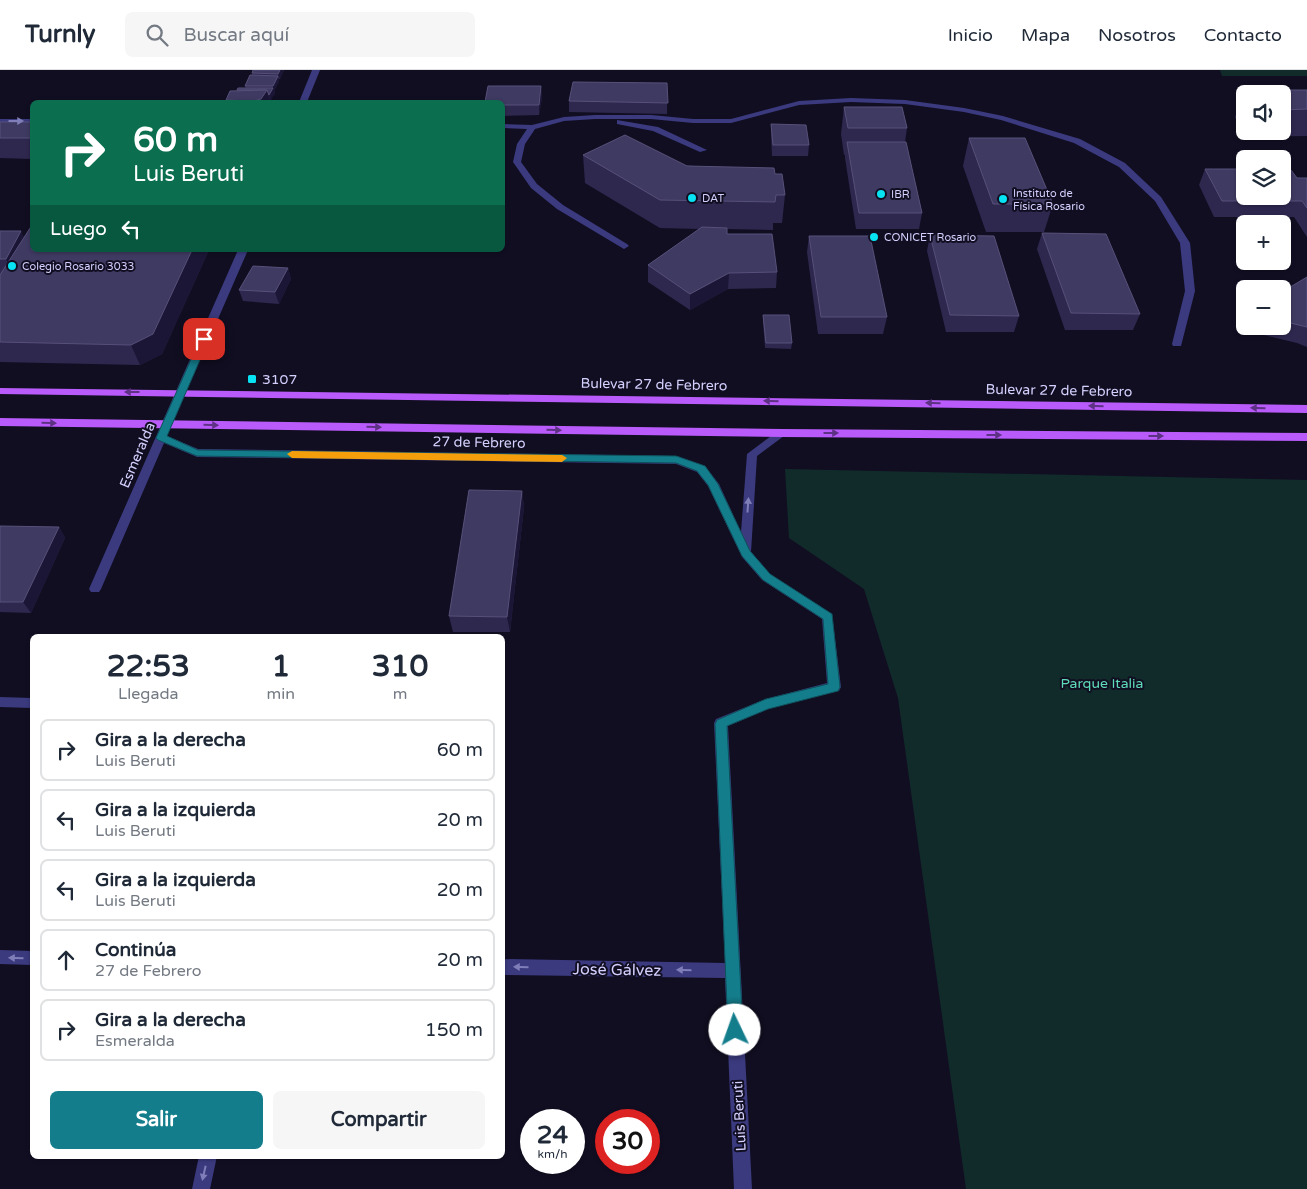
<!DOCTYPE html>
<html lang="es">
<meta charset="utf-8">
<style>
body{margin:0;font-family:"Varela Round",sans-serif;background:#f6f6f7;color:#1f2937;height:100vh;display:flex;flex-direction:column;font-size:19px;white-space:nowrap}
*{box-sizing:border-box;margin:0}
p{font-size:16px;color:#747a83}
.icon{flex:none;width:28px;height:28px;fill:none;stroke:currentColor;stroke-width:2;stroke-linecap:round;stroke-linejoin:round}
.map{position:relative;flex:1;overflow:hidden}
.panel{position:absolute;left:30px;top:564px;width:475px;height:525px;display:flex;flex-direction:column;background:#fff;border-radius:8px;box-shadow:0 1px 4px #0004}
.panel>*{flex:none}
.guide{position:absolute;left:30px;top:30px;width:475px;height:152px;border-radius:8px;box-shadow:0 1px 4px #0004;background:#0b6e4f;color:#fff;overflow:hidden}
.tools{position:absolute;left:1236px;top:15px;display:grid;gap:10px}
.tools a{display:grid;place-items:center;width:55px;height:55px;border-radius:8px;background:#fff;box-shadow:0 1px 4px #0004;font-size:25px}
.speed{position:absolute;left:520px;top:1039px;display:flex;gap:10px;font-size:25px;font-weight:700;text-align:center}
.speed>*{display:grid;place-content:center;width:65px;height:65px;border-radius:50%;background:#fff;box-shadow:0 1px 4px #0004;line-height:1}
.speed small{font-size:12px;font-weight:400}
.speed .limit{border:8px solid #d22;background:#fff;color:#111}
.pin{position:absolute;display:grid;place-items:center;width:42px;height:42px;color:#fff;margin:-21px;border-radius:10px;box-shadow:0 2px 8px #0006}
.me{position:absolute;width:55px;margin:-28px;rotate:357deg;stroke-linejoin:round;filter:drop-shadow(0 0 4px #0008)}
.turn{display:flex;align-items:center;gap:18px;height:105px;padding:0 20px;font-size:22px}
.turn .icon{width:65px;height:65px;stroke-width:2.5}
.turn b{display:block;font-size:35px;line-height:42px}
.then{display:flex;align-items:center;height:48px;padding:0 20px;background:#0003;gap:10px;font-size:19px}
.eta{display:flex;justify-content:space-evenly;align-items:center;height:85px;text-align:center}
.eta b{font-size:30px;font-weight:800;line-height:35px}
.button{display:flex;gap:10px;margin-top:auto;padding:10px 20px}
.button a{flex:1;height:58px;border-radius:8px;background:#147d8c;color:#fff;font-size:20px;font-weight:800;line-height:58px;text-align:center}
.button a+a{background:#f6f6f7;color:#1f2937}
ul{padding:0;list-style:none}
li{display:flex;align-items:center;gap:15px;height:62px;margin:0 10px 8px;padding:0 10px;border:2px solid #e0e1e3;border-radius:8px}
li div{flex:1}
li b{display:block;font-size:19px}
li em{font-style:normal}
header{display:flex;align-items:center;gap:30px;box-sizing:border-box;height:70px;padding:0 25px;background:#fff;border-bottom:1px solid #e0e1e3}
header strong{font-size:24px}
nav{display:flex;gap:28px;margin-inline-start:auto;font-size:18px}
.search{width:350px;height:45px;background:#f6f6f7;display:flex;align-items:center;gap:12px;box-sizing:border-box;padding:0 18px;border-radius:8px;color:#747a83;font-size:19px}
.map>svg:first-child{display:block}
</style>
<header>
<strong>Turnly</strong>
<div class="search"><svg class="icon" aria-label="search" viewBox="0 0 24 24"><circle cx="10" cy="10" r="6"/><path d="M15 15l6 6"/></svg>Buscar aquí</div>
<nav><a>Inicio</a><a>Mapa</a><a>Nosotros</a><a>Contacto</a></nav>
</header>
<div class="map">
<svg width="1307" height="1119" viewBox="0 0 1307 1119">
<rect width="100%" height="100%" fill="#110e22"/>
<!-- green -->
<g fill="#112b2a">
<polygon points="1220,0 1307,0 1307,6 1222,6"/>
<polygon points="785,399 1307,410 1307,1119 966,1119 898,628 864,519 789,468"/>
</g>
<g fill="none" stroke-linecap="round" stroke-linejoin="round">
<!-- service -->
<g fill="#3b3a7f" fill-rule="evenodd">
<polygon points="851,28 905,30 964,38 1003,46 1080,69 1125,93 1161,127 1190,173 1195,221 1181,276 1173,276 1172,274 1185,221 1180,173 1155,131 1119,97 1074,73 1001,50 964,42 905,34 851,32 799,35 731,53 693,53 651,49 595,49 564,51 535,59 525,74 521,92 537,114 563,135 627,174 629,176 624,179 557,139 531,118 513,92 517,74 527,59 502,58 502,54 532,55 564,47 595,45 651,45 693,49 731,49 799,31"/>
<polygon points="617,50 658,57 707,80 700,82 653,61 617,54"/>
</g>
<!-- minor -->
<g fill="#3b3a7f" fill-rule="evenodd">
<polygon points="312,0 320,0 307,32 299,32"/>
<rect x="0" y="49" width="32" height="4"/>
<polygon points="238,180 248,180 167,366 198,379 677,386 705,396 719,414 741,462 747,384 779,360 783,359 788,363 757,386 751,482 770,504 832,544 841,617 839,621 834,622 768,639 728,656 752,1119 734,1119 725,908 502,905 502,889 725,893 714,653 716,649 766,629 827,613 822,549 762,510 742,487 708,416 697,402 676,394 197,387 164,373 101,519 99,522 91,522 89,519"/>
<polygon points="0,627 32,628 32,638 0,637"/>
<polygon points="0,880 32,881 32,895 0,894"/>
<polygon points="199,1086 217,1086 210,1119 192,1119"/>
</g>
<!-- primary -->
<g fill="#b95bfa" fill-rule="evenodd">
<polygon points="0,318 1307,335 1307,343 0,324"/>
<polygon points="0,348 783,359 1307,363 1307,371 783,367 0,356"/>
</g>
</g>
<!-- wall -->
<g fill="#2e284f" fill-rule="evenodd">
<polygon points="284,0 280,9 278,9 279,11 274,21 275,23 269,32 227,32 226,30 237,20 246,18 245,16 252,5 252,3"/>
<polygon points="667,13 667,44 569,42 569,31"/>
<polygon points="541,16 542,27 539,45 502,46 502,32"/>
<path d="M1246,20h61v46l-63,1 -9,-20zM1245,24h37v37h-37z"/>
<polygon points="844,37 907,58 905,72 922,143 919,159 856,159 845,88 845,85 844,85 841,64"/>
<polygon points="0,52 32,52 32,89 0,88"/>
<polygon points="771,54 809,75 808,86 772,86 771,65"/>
<polygon points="969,68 1053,134 1044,162 986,162 963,96"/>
<polygon points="583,85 775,104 785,125 782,153 773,153 773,160 727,159 727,164 777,202 776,218 728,219 690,240 648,212 648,195 700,159 660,158 585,113"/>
<polygon points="1205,99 1297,108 1307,108 1307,167 1294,147 1214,147 1199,115"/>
<polygon points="0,161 24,168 32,180 209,180 162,284 140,295 0,292"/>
<polygon points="1042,163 1140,244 1133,260 1065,260 1037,179"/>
<polygon points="930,165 1019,246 1014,262 946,262 927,181"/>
<polygon points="809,166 887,247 883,264 818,264 807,182"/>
<polygon points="288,198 291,209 279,234 243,231 239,220"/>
<polygon points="1307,207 1307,277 1297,273 1239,259 1245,248 1245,256 1282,256 1282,222"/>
<polygon points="763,245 792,273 791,279 765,278 763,251"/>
<polygon points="522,421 524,437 510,562 453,562 449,546"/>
<polygon points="0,456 59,457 65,468 31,543 0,542"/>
</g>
<!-- shaded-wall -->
<g fill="#1b1635">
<polygon points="280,0 284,0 280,9 278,4"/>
<polygon points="278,6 279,11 274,21 275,23 270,31 269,25 273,18 273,16"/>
<polygon points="541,16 542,27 539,45 539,35"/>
<polygon points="267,20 270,31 269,32 254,32 253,31"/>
<polygon points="21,161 32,182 17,210 6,189"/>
<polygon points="192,180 209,180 162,284 140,295 131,275"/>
<polygon points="288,198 291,209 279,234 275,222"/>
<polygon points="729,203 728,219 690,240 690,224"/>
<polygon points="522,421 524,437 510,562 507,547"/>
<polygon points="59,457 65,468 31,543 23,532"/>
</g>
<!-- building -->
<g fill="#3f3a62" stroke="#57517a">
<polygon points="253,0 280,0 278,4 252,3"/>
<polygon points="250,5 278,6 273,16 245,16"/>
<polygon points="573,12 667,13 668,33 569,31"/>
<polygon points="488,16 541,16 539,35 502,35 502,32 485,32"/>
<polygon points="238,18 273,18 269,25 267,20 237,20"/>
<polygon points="267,20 261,29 253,31 226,30 230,21"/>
<polygon points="1246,20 1307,20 1307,39 1282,40 1282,24 1248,24"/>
<polygon points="844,37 902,37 907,58 848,58"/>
<rect x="0" y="52" width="32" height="16"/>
<polygon points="771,54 806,55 809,75 773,75"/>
<polygon points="625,65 687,96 774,98 775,104 782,104 785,125 776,125 775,132 660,130 583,85"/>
<polygon points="969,68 1025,68 1053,134 993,134"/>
<polygon points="847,72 906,72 922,143 859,143"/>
<polygon points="1205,99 1245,99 1245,126 1282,126 1282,100 1291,100 1297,108 1307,108 1307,138 1302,131 1222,131"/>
<polygon points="32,155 32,180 192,180 153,264 131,275 0,272 0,205"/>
<polygon points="702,157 727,158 727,164 772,164 777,202 729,203 690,224 648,195"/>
<polygon points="0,161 21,161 6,189 0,189"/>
<polygon points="1042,163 1106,164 1140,244 1071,243"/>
<polygon points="930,165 994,166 1019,246 950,245"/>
<polygon points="809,166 870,166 887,247 821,247"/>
<polygon points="253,196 288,198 275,222 239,220"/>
<polygon points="1307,207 1307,257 1282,251 1282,222"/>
<polygon points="763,245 789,245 792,273 766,273"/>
<polygon points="469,420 522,421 507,547 449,546"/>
<polygon points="0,456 59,457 23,532 0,532"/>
</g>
<!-- one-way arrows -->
<defs><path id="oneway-solid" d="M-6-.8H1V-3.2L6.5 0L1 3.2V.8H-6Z" transform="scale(1.25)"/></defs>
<g fill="#807eb8">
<use href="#oneway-solid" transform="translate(16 51)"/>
<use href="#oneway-solid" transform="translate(748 435) rotate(-86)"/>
<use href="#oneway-solid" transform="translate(16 888) rotate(-179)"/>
<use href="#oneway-solid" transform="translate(521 897) rotate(-179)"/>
<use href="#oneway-solid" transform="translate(684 900) rotate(-179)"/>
<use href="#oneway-solid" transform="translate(204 1103) rotate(103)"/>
</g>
<g fill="#5d3183">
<use href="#oneway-solid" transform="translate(132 322) rotate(-180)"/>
<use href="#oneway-solid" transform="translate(771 331) rotate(-179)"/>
<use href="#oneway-solid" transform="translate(933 333) rotate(-179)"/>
<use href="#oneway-solid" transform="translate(1096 336) rotate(-179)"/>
<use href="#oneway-solid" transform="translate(1258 338) rotate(-179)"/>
<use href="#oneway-solid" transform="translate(49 353) rotate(1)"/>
<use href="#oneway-solid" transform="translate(211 355) rotate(1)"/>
<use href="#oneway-solid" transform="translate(374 357) rotate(1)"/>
<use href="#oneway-solid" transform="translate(554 360) rotate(1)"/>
<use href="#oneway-solid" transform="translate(831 363)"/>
<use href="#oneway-solid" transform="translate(994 365)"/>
<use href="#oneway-solid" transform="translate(1156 366)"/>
</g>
<!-- route -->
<polygon fill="#147d8c" stroke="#0d515b" points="204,266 209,269 167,366 198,380 676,386 705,396 718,414 750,481 770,504 832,544 840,617 838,621 768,639 727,656 743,960 741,966 735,968 730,966 728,960 715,654 717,650 766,629 828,614 823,549 763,510 742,486 708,415 697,401 676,393 197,386 158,370 156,368 200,269"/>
<!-- slow -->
<polygon fill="#f59e0b" points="292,381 562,385 567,388 562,392 292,388 287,384"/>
<!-- markers -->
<g fill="#07e3f3" stroke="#110e22" stroke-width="2">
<circle cx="881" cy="124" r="5"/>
<circle cx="692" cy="128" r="5"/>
<circle cx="1003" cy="129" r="5"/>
<circle cx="874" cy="167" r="5"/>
<circle cx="12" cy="196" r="5"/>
<rect x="247" y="304" width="10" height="10" rx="2.5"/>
</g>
<g text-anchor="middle" stroke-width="4" stroke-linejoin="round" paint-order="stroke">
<!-- far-poi labels -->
<g font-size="11" fill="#d4d0fe" stroke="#110e22" text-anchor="start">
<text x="1013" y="127">Instituto de<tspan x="1013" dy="13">Física Rosario</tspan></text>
<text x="891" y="128">IBR</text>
<text x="702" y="132">DAT</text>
<text x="884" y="171">CONICET Rosario</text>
<text x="22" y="200">Colegio Rosario 3033</text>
</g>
<!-- poi labels -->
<g font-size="14" fill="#d4d0fe" stroke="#110e22" text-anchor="start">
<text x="262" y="314">3107</text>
</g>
<!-- street labels -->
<g font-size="14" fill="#d4d0fe" stroke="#110e22">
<text transform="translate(654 314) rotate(1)" y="5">Bulevar 27 de Febrero</text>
<text transform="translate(1059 320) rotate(1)" y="5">Bulevar 27 de Febrero</text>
<text transform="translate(479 372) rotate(1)" y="5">27 de Febrero</text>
<text transform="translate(137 385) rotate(-67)" y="5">Esmeralda</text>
<text transform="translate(739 1046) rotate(-93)" y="5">Luis Beruti</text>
</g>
<!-- park labels -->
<g font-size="14" fill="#5edbb8" stroke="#110e22">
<text x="1102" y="618">Parque Italia</text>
</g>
<!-- near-street labels -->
<g font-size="16" fill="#d4d0fe" stroke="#110e22">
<text transform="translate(617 899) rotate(1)" y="6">José Gálvez</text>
</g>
</g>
</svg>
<div class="tools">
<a><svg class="icon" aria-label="sound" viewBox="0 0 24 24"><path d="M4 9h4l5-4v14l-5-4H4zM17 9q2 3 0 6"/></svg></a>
<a><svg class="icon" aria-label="layers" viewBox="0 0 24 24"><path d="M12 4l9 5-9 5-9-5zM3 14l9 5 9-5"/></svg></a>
<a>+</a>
<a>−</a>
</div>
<div class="speed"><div>24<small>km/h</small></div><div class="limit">30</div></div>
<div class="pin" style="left:204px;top:269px;background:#d93025"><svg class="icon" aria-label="arrive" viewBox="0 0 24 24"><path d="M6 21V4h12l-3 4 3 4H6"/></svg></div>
<svg class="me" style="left:735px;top:960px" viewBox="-20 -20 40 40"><circle r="19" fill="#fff"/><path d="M0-13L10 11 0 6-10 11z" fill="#147d8c"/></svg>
<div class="guide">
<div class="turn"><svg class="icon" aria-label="right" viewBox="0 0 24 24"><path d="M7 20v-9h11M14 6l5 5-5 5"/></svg><div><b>60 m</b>Luis Beruti</div></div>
<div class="then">Luego<svg class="icon" aria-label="left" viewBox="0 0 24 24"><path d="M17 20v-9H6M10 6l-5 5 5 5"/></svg></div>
</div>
<section class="panel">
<div class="eta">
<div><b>22:53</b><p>Llegada</p></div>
<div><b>1</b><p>min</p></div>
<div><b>310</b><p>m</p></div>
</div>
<ul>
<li><svg class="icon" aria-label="right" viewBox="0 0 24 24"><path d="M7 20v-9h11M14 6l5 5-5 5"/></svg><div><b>Gira a la derecha</b><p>Luis Beruti</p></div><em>60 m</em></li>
<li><svg class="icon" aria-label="left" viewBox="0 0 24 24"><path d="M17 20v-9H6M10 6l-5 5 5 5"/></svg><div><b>Gira a la izquierda</b><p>Luis Beruti</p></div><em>20 m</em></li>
<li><svg class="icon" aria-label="left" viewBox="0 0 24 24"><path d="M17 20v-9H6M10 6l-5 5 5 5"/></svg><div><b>Gira a la izquierda</b><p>Luis Beruti</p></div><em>20 m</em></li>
<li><svg class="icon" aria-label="ahead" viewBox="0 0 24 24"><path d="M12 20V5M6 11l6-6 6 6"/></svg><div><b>Continúa</b><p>27 de Febrero</p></div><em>20 m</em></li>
<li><svg class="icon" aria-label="right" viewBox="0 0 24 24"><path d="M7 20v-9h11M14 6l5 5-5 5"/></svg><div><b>Gira a la derecha</b><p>Esmeralda</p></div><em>150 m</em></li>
</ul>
<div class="button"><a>Salir</a><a>Compartir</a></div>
</section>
</div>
